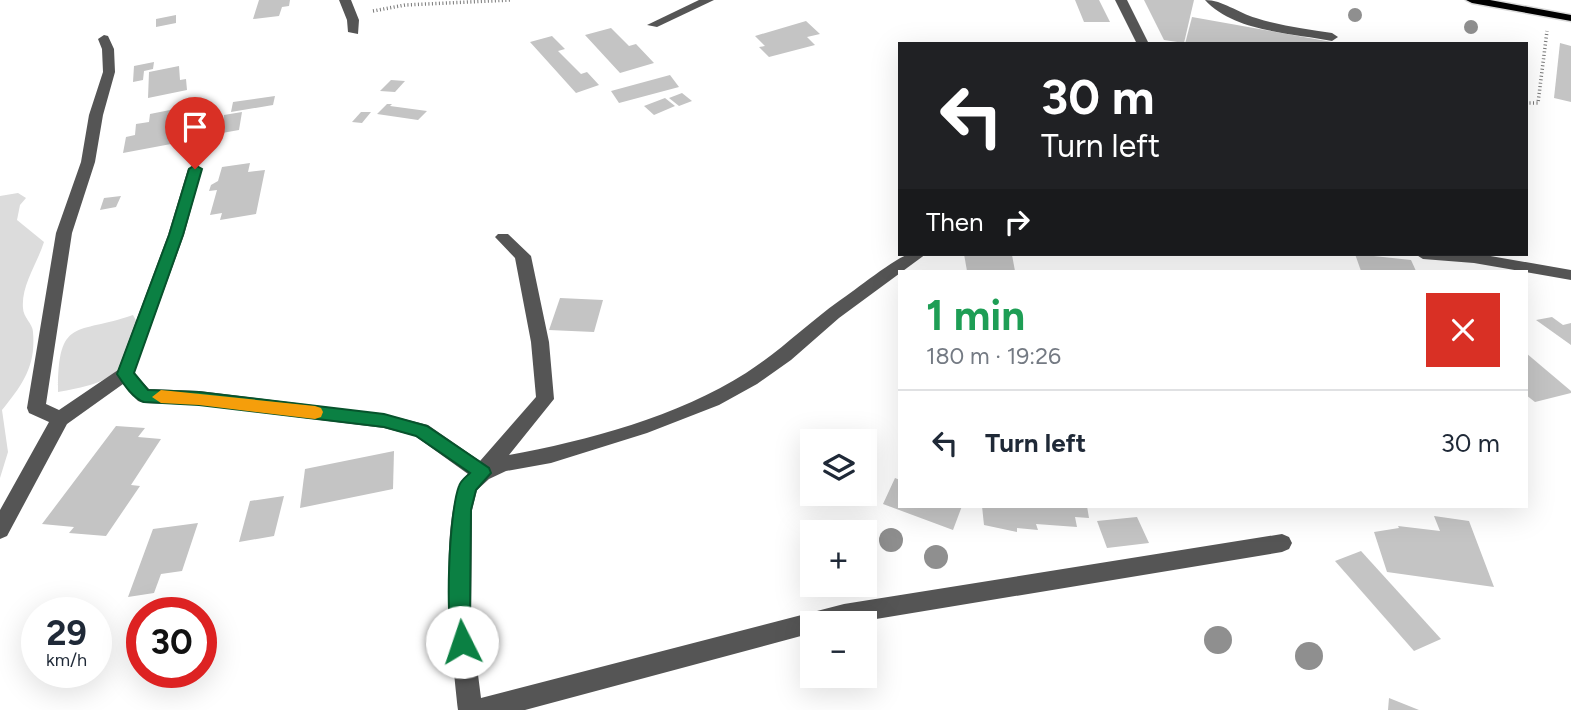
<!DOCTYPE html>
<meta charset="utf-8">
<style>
body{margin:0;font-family:Figtree,sans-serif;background:#f6f6f7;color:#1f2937;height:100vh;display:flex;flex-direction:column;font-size:26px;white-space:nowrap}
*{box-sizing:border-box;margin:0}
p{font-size:23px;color:#747a83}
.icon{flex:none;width:38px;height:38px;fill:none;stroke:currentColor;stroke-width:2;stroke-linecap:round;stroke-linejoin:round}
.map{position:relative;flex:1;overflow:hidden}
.side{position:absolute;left:898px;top:270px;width:630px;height:238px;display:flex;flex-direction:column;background:#fff;border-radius:0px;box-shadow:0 7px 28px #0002}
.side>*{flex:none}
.banner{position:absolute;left:898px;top:42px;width:630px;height:214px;border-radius:0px;box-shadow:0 7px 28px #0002;background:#202124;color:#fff;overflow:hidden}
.tools{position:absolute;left:800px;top:429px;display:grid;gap:14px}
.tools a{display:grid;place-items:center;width:77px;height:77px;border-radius:0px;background:#fff;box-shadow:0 7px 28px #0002;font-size:35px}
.speed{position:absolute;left:21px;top:597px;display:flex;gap:14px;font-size:35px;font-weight:700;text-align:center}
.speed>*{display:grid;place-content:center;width:91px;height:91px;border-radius:50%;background:#fff;box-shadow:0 7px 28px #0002;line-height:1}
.speed small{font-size:18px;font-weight:400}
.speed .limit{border:10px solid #d22;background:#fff;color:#111}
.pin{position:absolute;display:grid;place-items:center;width:60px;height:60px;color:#fff;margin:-72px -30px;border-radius:50% 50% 50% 0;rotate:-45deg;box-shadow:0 0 7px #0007}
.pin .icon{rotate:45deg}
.me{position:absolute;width:77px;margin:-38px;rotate:356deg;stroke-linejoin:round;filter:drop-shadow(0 0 5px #0008)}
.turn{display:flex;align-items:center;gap:24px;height:147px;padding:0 28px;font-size:32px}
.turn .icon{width:91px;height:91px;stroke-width:2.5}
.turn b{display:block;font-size:49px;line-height:60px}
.then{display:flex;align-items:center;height:66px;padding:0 28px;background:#0003;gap:14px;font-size:26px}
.round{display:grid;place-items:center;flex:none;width:74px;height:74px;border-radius:0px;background:#f6f6f7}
.headline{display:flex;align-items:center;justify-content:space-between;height:119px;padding:0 28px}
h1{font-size:42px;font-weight:700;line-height:52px;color:#1e9e55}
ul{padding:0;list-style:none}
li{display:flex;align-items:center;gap:21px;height:105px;padding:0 28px;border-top:2px solid #e0e1e3}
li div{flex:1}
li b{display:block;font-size:26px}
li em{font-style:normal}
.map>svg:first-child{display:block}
</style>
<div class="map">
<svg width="1571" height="710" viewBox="0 0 1571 710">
<rect width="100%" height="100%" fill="#fff"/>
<!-- green -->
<g fill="#dcdcdc">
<path d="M18,193l8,5 -6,7 -3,15 27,22c-7,22 -23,44 -21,66 0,9 10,16 10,24 3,35 -11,53 -31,78l6,42 -8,26v-282z"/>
<path d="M133,315l5,9c-5,12 -7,27 -14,38 -12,21 -44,26 -66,30 0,-76 18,-57 75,-77z"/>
</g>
<!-- building -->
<g fill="#c4c4c4">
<polygon points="259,0 290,0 289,6 282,7 279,16 253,19"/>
<polygon points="1075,0 1099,0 1110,22 1084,22"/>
<polygon points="1144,0 1194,0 1184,43 1164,40"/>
<polygon points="176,15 176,23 156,27 156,19"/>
<polygon points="1192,17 1332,42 1332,44 1185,44"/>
<polygon points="806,21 820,34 807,37 815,45 769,57 759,47 765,46 755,36"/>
<polygon points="611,28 629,46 636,44 654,63 620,73 585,35"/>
<polygon points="552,36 565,49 558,51 581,74 587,72 599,85 576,93 530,42"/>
<polygon points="1560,43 1571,46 1571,102 1554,98"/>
<polygon points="154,62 153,69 144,71 143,80 133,82 134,66"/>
<polygon points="179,66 180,80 186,79 187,90 148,98 149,72"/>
<polygon points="670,75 679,87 619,103 611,91"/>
<polygon points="391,80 405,81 395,92 380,91"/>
<polygon points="682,93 692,101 679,106 669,98"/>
<polygon points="275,96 273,105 231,112 233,102"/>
<polygon points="665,98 675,106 654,115 644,106"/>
<polygon points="387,104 392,104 390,106 427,111 418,120 377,114"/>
<polygon points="175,109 171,144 123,153 126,137 135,135 136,124 149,122 150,114"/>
<polygon points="242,112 239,130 222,133 224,115"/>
<polygon points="361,112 371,112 362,123 352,122"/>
<polygon points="250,163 248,172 265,170 256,214 220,220 222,213 210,215 217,190 209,191 211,185 218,181 222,167"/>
<polygon points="121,196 116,207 100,210 104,198"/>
<polygon points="964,254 1012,255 1015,271 967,271"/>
<polygon points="1355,254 1411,260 1416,271 1361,271"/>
<polygon points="560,298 603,300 594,332 549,330"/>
<polygon points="1552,317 1563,325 1571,323 1571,345 1536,320"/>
<polygon points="1526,353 1571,391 1571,393 1535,402 1526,395"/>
<polygon points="116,426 145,428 138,437 161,439 131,485 140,486 106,536 69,533 74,527 42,524"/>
<polygon points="394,451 393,489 300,508 305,469"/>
<polygon points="895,478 900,480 900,506 962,506 953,530 883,504"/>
<polygon points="284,496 274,536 239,542 250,501"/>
<polygon points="982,506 1087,506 1089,518 1075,517 1077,527 1036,524 1038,530 1017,528 1017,532 984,525"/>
<polygon points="1434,516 1469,521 1494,587 1387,572 1374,532 1399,528 1398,526 1440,531"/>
<polygon points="1137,517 1149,543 1107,548 1097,521"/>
<polygon points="198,523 182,571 161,574 154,593 128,597 153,529"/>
<polygon points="1361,551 1441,639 1414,651 1335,561"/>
<polygon points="1389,698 1419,710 1388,710"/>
</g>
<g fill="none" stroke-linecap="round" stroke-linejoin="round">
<!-- major casing -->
<g stroke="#dbdbdb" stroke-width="3">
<polygon id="major" points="1466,0 1490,0 1571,15 1571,21 1472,3"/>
</g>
<!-- path -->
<g stroke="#777" stroke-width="3.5" stroke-dasharray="1 2.5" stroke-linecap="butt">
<polyline points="373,11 405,5 511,0"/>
<polyline points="1526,103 1538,103 1547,31"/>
</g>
<!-- minor -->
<g fill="#555" fill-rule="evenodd">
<polygon points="339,0 351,0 359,20 358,34 348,32 347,20"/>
<polygon points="699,0 714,0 657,27 647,25"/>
<polygon points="1115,0 1127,0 1149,44 1137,44"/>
<path d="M1205,0c18,0 33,13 51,18 25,8 51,11 76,15l6,4 -6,4c-40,-8 -98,-9 -127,-41z"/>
<path d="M104,35l4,1 6,13 1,23 -12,43 -8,47 -23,71 -26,171 13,6 59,-40 50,-135 20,-66 7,-4 7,4 -18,66 -50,138 15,16 50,2 185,23 44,11 52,36 56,-64 -5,-55 -16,-84 -20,-21 3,-3h10l23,22 18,86 5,57 -45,56c77,-14 170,-39 237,-82 33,-21 61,-49 93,-72 14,-9 58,-45 71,-47 5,-1 11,0 16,0l-87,64 -48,42 -34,24 -38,21 -72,28 -96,30 -45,8 -17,8 -12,11 -5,20 -1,110 10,78 363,-94 438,-70 7,3 3,6 -3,6 -7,3 -430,71h-40v10l-287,77h-67c-5,-46 -23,-206 10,-236l-53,-38 -31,-8 -185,-23 -55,-2 -6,-2 -15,-17 -56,40 -60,112 -7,3v-29l49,-88 -20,-9 -2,-5 29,-175 25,-71 8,-47 14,-43 -1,-23 -4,-10z"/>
<polygon points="1415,254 1479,254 1571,270 1571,280 1474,263 1423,259"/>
</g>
<!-- major -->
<use href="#major" fill="#000" fill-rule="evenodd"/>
</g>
<!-- trees -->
<g fill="#8f8f8f">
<circle cx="1355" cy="15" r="7"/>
<circle cx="1471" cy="27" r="7"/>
<circle cx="891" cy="540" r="12"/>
<circle cx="936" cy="557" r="12"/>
<circle cx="1218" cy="640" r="14"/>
<circle cx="1309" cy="656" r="14"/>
</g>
<!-- route -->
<path fill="#0b8043" stroke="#07532c" stroke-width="2" d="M195,165l7,4 -19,66 -49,138 14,17 51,2 185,22 43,12 62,42 2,5 -15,17 -5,20 -1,110 2,22 -3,7 -7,3 -7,-3c-11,-25 -6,-137 4,-163 2,-6 7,-9 11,-13l-54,-37 -32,-9 -185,-22 -55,-3c-11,-3 -21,-19 -27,-28l52,-139 20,-66z"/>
<!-- slow -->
<polygon fill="#f59e0b" points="161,390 315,406 321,408 323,412 321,417 315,419 199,405 161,403 152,397"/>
</svg>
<div class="tools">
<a><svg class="icon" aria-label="layers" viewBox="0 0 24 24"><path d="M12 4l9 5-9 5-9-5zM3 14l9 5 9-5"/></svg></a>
<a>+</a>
<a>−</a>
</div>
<div class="speed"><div>29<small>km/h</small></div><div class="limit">30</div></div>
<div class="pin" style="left:195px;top:169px;background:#d93025"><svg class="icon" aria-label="arrive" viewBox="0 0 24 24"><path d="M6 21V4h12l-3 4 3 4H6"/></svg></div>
<svg class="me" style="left:462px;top:642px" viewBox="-20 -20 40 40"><circle r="19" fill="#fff"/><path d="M0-13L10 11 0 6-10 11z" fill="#0b8043"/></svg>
<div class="banner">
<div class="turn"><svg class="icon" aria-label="left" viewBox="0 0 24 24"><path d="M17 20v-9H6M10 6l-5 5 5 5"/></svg><div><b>30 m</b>Turn left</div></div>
<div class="then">Then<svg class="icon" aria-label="right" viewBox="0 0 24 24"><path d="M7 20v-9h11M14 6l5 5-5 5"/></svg></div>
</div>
<section class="side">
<div class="headline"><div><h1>1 min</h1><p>180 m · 19:26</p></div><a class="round" style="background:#d93025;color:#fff"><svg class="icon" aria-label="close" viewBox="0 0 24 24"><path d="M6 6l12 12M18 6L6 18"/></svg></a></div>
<ul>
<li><svg class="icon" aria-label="left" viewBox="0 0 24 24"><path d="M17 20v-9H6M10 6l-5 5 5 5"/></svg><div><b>Turn left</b></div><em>30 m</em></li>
</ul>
</section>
</div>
